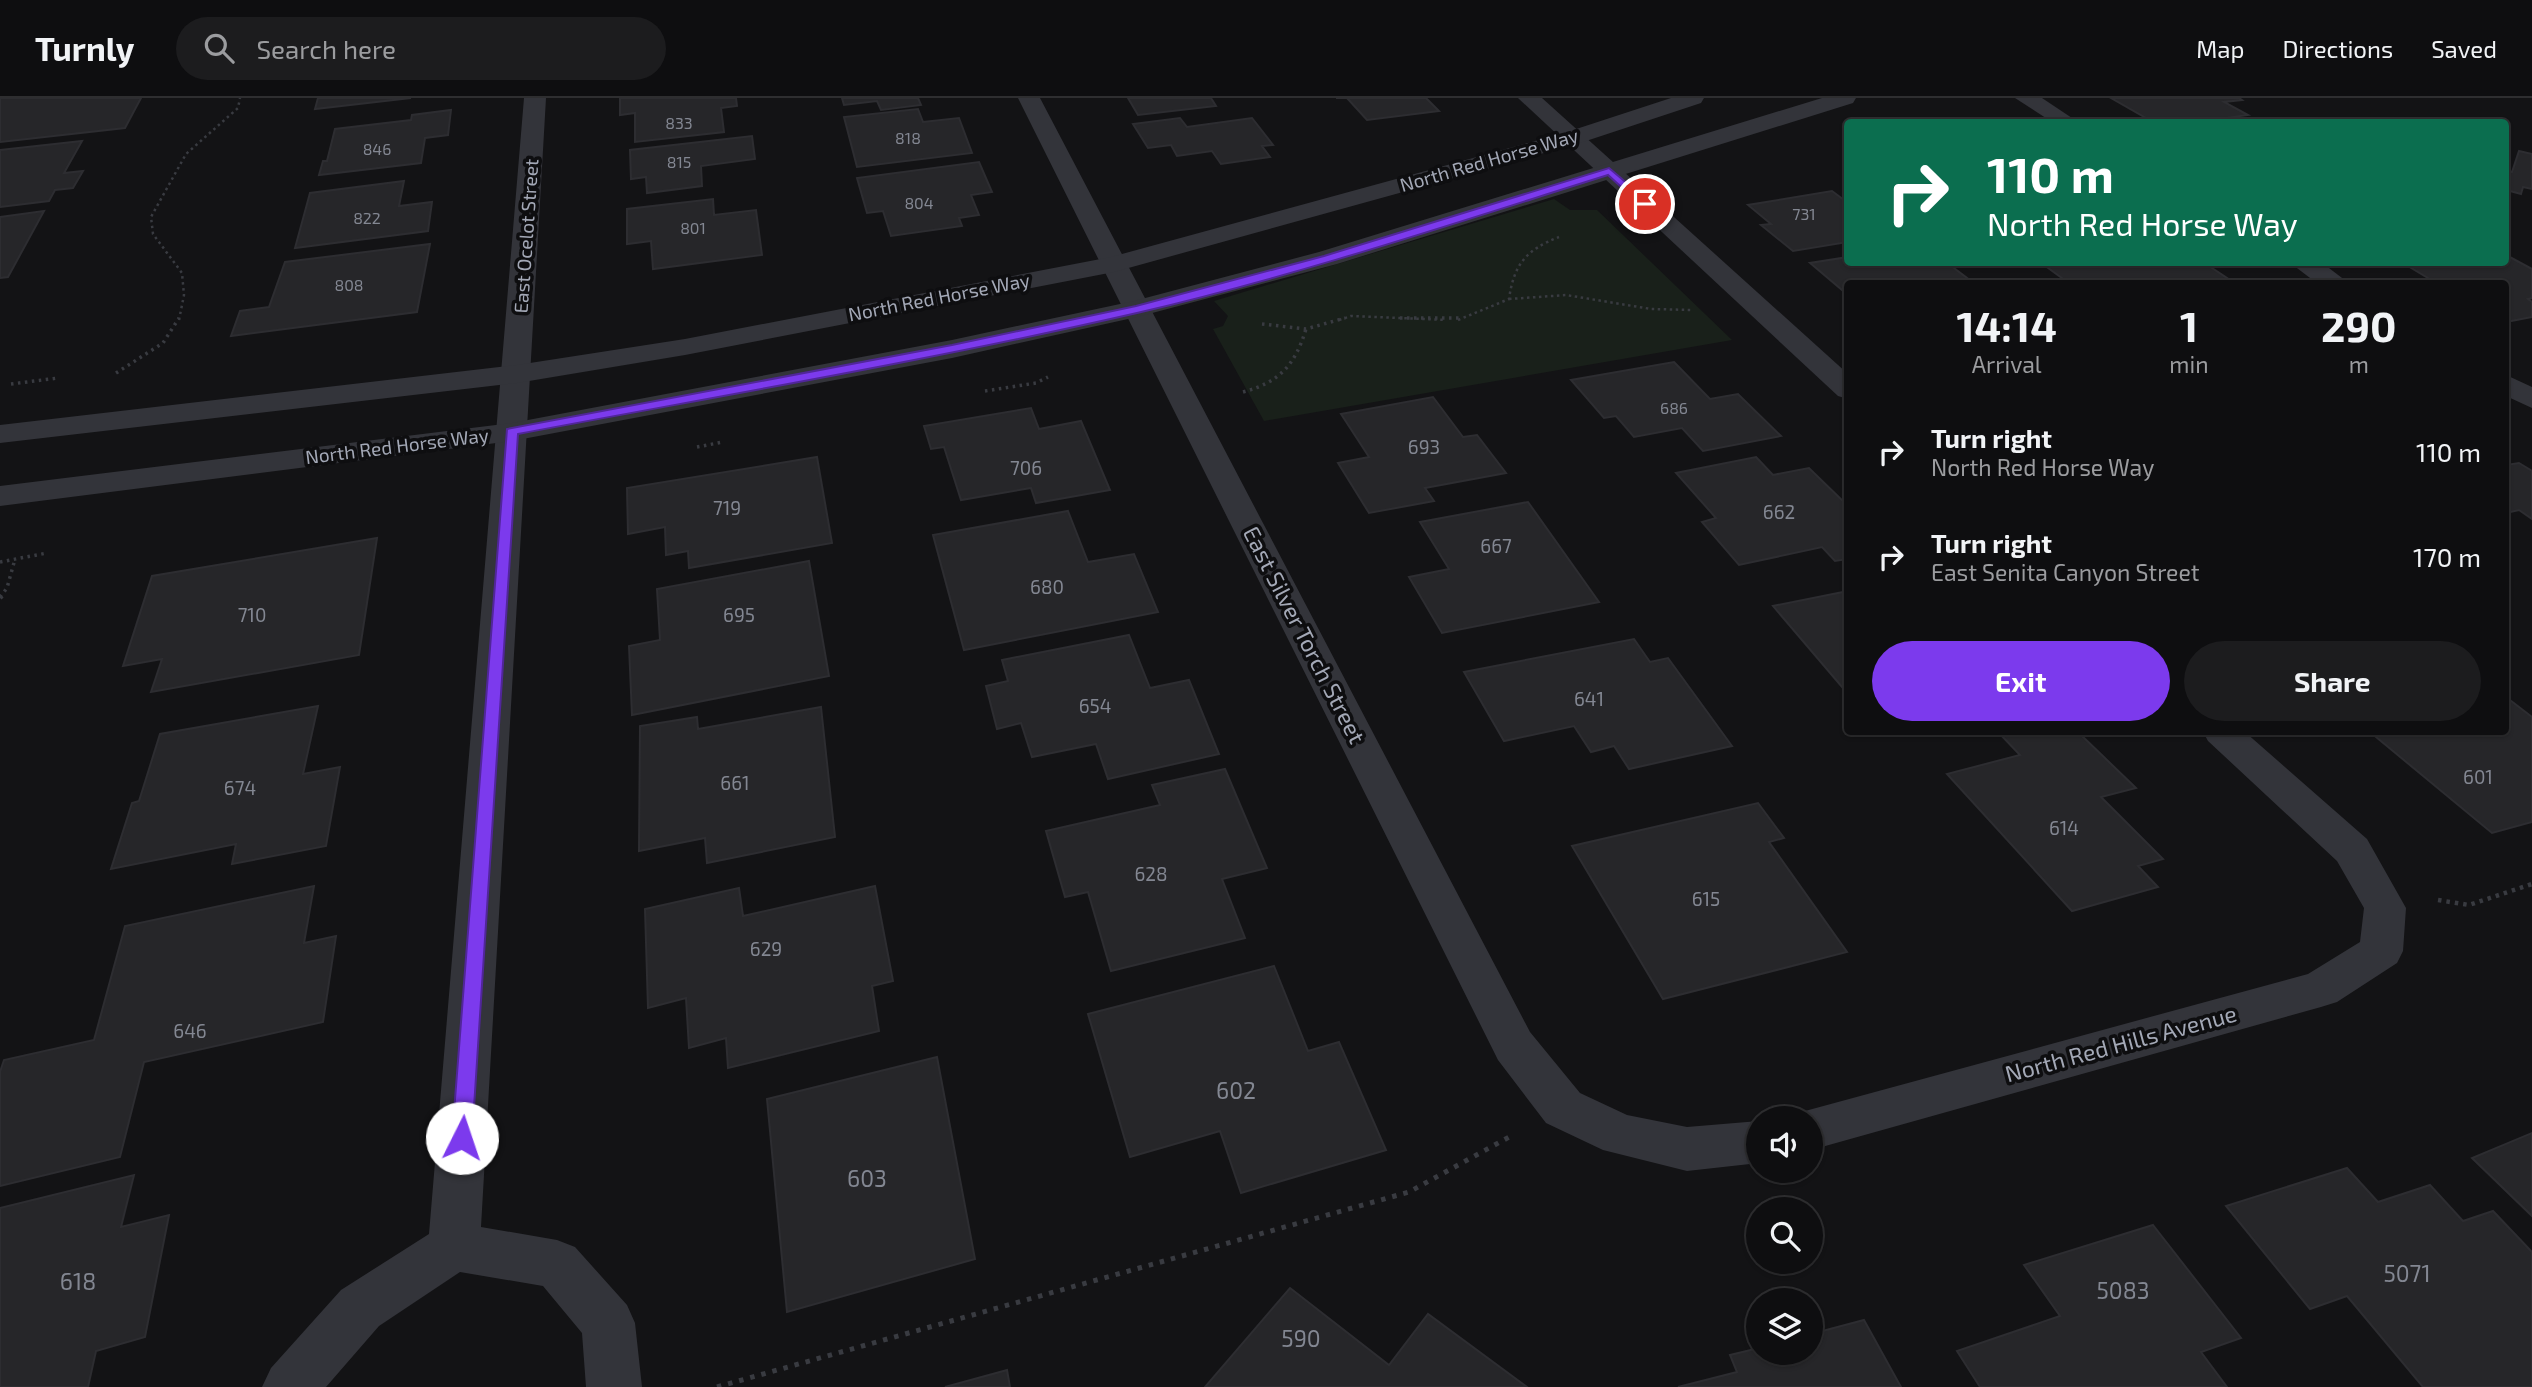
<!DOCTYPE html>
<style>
body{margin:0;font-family:"Exo 2",sans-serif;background:#1c1c1e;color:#f1f3f6;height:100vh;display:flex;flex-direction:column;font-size:26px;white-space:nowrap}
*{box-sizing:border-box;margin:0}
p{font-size:23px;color:#9b9c9f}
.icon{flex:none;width:38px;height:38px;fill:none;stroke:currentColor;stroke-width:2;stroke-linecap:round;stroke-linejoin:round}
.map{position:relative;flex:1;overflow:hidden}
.drawer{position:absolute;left:1844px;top:182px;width:665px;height:455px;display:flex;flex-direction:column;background:#0e0e10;border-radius:7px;box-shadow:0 2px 5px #0004,0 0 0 2px #2e2e30}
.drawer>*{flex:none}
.banner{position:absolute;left:1844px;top:21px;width:665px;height:147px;border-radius:7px;box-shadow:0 2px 5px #0004,0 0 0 2px #2e2e30;background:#0b6e4f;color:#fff;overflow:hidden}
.controls{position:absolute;left:1746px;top:1008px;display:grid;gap:14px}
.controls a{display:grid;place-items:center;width:77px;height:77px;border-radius:50%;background:#0e0e10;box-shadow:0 2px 5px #0004,0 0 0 2px #2e2e30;font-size:35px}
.pin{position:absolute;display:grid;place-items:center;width:60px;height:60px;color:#fff;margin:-30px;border:4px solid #fff;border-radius:50%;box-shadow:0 2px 7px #0007}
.me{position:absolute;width:77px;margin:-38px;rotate:4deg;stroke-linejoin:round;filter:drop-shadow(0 0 5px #0008)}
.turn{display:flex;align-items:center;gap:24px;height:147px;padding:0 28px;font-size:32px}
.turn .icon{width:91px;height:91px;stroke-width:2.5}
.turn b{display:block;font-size:49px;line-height:60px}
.eta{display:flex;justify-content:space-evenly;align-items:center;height:119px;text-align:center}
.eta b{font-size:42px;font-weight:700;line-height:49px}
.primary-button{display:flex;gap:14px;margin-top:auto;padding:14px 28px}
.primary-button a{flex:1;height:80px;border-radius:42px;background:#7c3aed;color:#fff;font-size:28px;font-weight:700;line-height:80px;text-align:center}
.primary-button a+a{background:#1c1c1e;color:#f1f3f6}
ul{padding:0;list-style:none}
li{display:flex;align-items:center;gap:21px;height:105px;padding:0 28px}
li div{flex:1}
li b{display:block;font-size:26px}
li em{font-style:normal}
header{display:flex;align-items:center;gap:42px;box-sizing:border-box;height:98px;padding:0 35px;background:#0e0e10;border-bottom:2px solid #2e2e30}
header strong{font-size:33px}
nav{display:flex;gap:38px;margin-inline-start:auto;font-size:24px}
.search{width:490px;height:63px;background:#1c1c1e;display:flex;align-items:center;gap:18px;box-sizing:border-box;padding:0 24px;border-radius:38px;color:#9b9c9f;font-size:26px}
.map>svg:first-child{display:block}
</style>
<header>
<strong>Turnly</strong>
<div class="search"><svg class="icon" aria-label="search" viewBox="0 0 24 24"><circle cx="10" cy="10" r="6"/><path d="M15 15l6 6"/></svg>Search here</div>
<nav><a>Map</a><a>Directions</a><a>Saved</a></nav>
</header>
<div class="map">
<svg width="2532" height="1289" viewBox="0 0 2532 1289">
<rect width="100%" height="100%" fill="#131315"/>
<!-- green -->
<polygon fill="#19201a" points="1554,101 1570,112 1597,112 1732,242 1264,323 1213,231 1223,228 1228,218 1214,203"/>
<!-- building -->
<g fill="#262629" stroke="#2d2d31" stroke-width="2">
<polygon points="0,0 141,0 125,30 0,44"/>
<polygon points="318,0 411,0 315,11"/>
<polygon points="620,0 736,0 737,8 721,10 724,34 635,44 635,15 620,17"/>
<polygon points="842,0 918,0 921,7 881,12 877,3 844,7"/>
<polygon points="1128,0 1211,0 1216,8 1138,17"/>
<polygon points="1336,0 1426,0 1439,13 1367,22 1347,0"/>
<polygon points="2111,0 2239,0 2242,2 2224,4 2248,17 2198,24 2153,24"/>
<polygon points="918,11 923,24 959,20 972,55 857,69 844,19"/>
<polygon points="451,12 448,37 425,40 421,65 319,77 323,63 327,63 335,31 411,22 412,17"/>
<polygon points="1180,20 1187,29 1252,20 1273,47 1262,48 1270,59 1221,66 1212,53 1177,58 1171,47 1148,50 1133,26"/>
<polygon points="752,38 755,61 701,68 702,88 647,95 646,79 631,81 630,52"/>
<polygon points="82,43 64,75 83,73 73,90 55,92 49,103 0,109 0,52"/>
<polygon points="2519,53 2532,56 2532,91 2523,89 2521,96 2506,92 2506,73 2512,74"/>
<polygon points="979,64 992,94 971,97 979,117 959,120 962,128 891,138 883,113 867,115 857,80"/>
<polygon points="404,83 399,108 432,104 428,133 295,150 310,95"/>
<polygon points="1832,93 1848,105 1848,144 1793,153 1761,127 1771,126 1748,107"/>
<polygon points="713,101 714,117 756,112 762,157 653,171 651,143 627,146 627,111"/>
<polygon points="44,113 8,179 0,180 0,119"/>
<polygon points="430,146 417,214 231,238 240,213 269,209 285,164"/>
<polygon points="2506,157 2532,171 2532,200 2528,201 2532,204 2532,219 2506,224 2506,186 2438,186 2408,168 2430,164 2506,164"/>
<polygon points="1848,159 1848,164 1946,164 1975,186 1848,186 1848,197 1810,165"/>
<polygon points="2040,164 2203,164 2236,186 2070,186"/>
<polygon points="1674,264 1710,301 1738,296 1781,338 1703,353 1682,330 1634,339 1616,318 1604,320 1571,282"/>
<polygon points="1433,299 1463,339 1477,337 1506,375 1425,390 1434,403 1369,415 1338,365 1369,359 1341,316"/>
<polygon points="1031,310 1039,331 1081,323 1110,392 1036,405 1031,390 961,402 944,349 931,351 924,328"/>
<polygon points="817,359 832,445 689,470 688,453 666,457 665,429 628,436 627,390"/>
<polygon points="1756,359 1773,377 1809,370 1848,408 1848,461 1835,463 1822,449 1739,467 1702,424 1716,420 1676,375"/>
<polygon points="2519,365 2532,373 2532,421 2519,412 2506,415 2506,367"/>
<polygon points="1528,404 1599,504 1442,535 1409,479 1449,471 1420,424"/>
<polygon points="1068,413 1088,464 1134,456 1158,514 964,552 933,437"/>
<polygon points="377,440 359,557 151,594 162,561 123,568 152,478"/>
<polygon points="809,463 829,578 632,617 629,548 660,542 657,491"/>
<polygon points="1848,493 1848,596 1773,508"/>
<polygon points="1129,537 1150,590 1189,582 1219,656 1108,681 1096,646 1032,659 1021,625 997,631 986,588 1008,583 1002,562"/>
<polygon points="1634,541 1650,564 1668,560 1732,648 1629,671 1614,648 1591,654 1574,628 1504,643 1464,574"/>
<polygon points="2506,599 2532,619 2532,724 2492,735 2370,634 2506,634"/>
<polygon points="318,608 303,676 340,669 326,748 232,766 236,746 111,771 132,705 139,703 160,636"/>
<polygon points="821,609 835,739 707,765 705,740 639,753 640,628 697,619 698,631"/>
<polygon points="1998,634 2078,634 2136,690 2101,699 2163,761 2138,768 2158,789 2072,813 1947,676 2020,657"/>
<polygon points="1225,671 1267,770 1222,781 1245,840 1111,873 1088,794 1065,799 1046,733 1160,707 1152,687"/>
<polygon points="1758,705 1784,740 1769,744 1847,854 1663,901 1572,748"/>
<polygon points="314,788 304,845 336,838 323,924 144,964 120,1059 0,1088 0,974 4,962 94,942 125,828"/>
<polygon points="875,788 893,883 872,888 879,933 728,970 726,940 689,950 686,900 648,910 645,811 739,790 743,818"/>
<polygon points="1274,868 1308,953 1339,944 1386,1052 1241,1095 1220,1033 1130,1059 1088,916"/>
<polygon points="937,959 975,1161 787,1214 767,1001"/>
<polygon points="2532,1035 2532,1118 2472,1060"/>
<polygon points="2347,1070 2378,1104 2430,1087 2463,1123 2493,1113 2532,1154 2532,1289 2423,1289 2347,1198 2310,1211 2226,1108"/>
<polygon points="134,1077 121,1129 169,1117 145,1239 96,1253 88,1289 0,1289 0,1110"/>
<polygon points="2153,1127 2241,1240 2201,1254 2227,1289 1980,1289 1957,1253 2060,1218 2024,1167"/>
<polygon points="1290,1190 1389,1267 1428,1216 1527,1289 1205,1289"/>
<polygon points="1864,1222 1901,1289 1678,1289 1737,1274 1730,1257 1759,1250 1759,1255 1811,1255 1811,1236"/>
<polygon points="1007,1272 1010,1289 945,1289"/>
</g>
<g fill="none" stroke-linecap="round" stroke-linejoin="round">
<!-- path-far3 -->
<g stroke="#393b41" stroke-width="2.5" stroke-dasharray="2.5 3.5" stroke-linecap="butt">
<polyline points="1509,201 1566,197 1651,211 1692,212"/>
<polyline points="179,222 184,197 182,175 153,136 151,119 186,56 238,10 240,0"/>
<polyline points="1339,222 1351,218 1446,222"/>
<path d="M1458,222l51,-21c5,-35 17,-49 50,-62"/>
</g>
<!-- path-far2 -->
<g stroke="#393b41" stroke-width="3.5" stroke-dasharray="2.5 4.5" stroke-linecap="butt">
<polyline points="1400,220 1462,220"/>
<polyline points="1262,226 1306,231 1345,220"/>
<polyline points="116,275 163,245 179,220"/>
<polyline points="11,286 58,280"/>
<polyline points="985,293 1036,285 1048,279"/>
<path d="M1243,294c37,-10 52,-27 63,-63"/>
<polyline points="697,349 723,344"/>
<polyline points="0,464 47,455"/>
<polyline points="0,499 7,490 15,461"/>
</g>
<!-- path-far1 -->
<g stroke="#393b41" stroke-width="4.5" stroke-dasharray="3.5 5" stroke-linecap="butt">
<polyline points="0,500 2,498"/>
<polyline points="2438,802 2469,807 2532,786"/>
</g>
<!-- path -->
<polyline stroke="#393b41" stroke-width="5" stroke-dasharray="4.5 7" stroke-linecap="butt" points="717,1289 1409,1094 1511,1038"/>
<!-- minor -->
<g fill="#33343a" fill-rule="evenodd">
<polygon points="524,0 546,0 481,1129 557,1142 575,1149 627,1207 635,1225 642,1289 586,1289 582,1235 543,1188 460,1174 379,1228 326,1289 262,1289 271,1270 341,1192 429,1136"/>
<polygon points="1018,0 1040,0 1530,934 1580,995 1627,1017 1687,1029 1759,1023 1759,1065 1687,1073 1603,1052 1546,1025 1498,962"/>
<polygon points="1518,0 1542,0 1848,276 1848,301 1838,298"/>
<polygon points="2015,0 2042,0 2078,24 2052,24"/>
<polygon points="2289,164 2321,164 2350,186 2318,186"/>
<polygon points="2506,277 2532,289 2532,310 2506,298"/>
<polygon points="2203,634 2245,634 2367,741 2406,810 2403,853 2397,865 2337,904 2321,909 1811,1052 1811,1020 1792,1020 1794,1016 2308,876 2360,844 2364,810 2337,763 2208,643"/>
</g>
<!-- tertiary -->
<g fill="#33343a" fill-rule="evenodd">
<polygon points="1671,0 1704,0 1701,5 1580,45 1114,174 685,257 517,285 0,345 0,327 517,267 685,241 1111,159 1564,35"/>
<polygon points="1822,0 1856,0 1853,5 1337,166 1137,219 952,260 512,343 0,408 0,388 512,325 952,242 1134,203 1319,154"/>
</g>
</g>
<!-- route -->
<path fill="#7c3aed" stroke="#51269a" stroke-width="2" d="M1609,70l40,34v4h-7l-34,-31c-156,49 -312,101 -471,138 -205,47 -412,82 -619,121l-46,704 -3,6 -7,2 -7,-2 -3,-6 55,-709 445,-84 184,-39 188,-50z"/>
<g text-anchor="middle" stroke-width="7" stroke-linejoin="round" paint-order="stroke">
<!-- far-number labels -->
<g font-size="16" fill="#838792">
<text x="679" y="31">833</text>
<text x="908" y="46">818</text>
<text x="377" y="57">846</text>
<text x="679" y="70">815</text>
<text x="919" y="111">804</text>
<text x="1804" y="122">731</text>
<text x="367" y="126">822</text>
<text x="693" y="136">801</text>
<text x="349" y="193">808</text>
<text x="1674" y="316">686</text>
</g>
<!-- far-street labels -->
<g font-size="19" fill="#a3a8b6" stroke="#0e0e10">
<text transform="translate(1489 62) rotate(-16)" y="7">North Red Horse Way</text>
<text transform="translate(526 138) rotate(-86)" y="7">East Ocelot Street</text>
<text transform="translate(939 199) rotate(-11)" y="7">North Red Horse Way</text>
<text transform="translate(397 348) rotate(-7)" y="7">North Red Horse Way</text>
</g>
<!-- number labels -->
<g font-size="19" fill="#838792">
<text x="1424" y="356">693</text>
<text x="1026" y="377">706</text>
<text x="727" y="417">719</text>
<text x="1779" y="421">662</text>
<text x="1496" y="455">667</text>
<text x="1047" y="496">680</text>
<text x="252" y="524">710</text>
<text x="739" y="524">695</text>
<text x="1589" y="608">641</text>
<text x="1095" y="615">654</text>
<text x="2478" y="686">601</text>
<text x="735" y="692">661</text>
<text x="240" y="697">674</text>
<text x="2064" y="737">614</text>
<text x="1151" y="783">628</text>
<text x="1706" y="808">615</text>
<text x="766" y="858">629</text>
<text x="190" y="940">646</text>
</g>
<!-- street labels -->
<g font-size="23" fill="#a3a8b6" stroke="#0e0e10">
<text transform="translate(1304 537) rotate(63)" y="8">East Silver Torch Street</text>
<text transform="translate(2121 946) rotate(-15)" y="8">North Red Hills Avenue</text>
</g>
<!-- near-number labels -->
<g font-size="23" fill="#838792">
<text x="1236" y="1001">602</text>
<text x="867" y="1089">603</text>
<text x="2407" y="1184">5071</text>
<text x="78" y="1192">618</text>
<text x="2123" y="1201">5083</text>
<text x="1301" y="1249">590</text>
</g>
</g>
</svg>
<div class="controls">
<a><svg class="icon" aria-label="sound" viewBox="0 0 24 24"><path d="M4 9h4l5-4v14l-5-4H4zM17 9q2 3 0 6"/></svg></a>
<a><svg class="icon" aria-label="search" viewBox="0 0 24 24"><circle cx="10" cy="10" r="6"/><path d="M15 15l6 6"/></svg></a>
<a><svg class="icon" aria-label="layers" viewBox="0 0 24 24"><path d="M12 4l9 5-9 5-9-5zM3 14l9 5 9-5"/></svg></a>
</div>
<div class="pin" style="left:1645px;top:106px;background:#d93025"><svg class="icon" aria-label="arrive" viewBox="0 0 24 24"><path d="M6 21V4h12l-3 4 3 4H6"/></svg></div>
<svg class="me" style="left:462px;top:1040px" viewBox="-20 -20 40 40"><circle r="19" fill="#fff"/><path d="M0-13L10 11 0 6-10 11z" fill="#7c3aed"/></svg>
<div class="banner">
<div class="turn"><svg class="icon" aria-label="right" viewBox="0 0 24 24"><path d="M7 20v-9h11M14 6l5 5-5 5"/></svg><div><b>110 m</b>North Red Horse Way</div></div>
</div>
<section class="drawer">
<div class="eta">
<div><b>14:14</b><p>Arrival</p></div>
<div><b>1</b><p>min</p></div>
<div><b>290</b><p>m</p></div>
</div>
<ul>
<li><svg class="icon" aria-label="right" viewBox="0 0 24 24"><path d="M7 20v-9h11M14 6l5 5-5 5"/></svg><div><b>Turn right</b><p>North Red Horse Way</p></div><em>110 m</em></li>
<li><svg class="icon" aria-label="right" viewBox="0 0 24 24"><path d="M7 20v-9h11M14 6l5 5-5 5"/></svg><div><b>Turn right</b><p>East Senita Canyon Street</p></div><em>170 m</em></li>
</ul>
<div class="primary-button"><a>Exit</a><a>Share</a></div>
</section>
</div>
